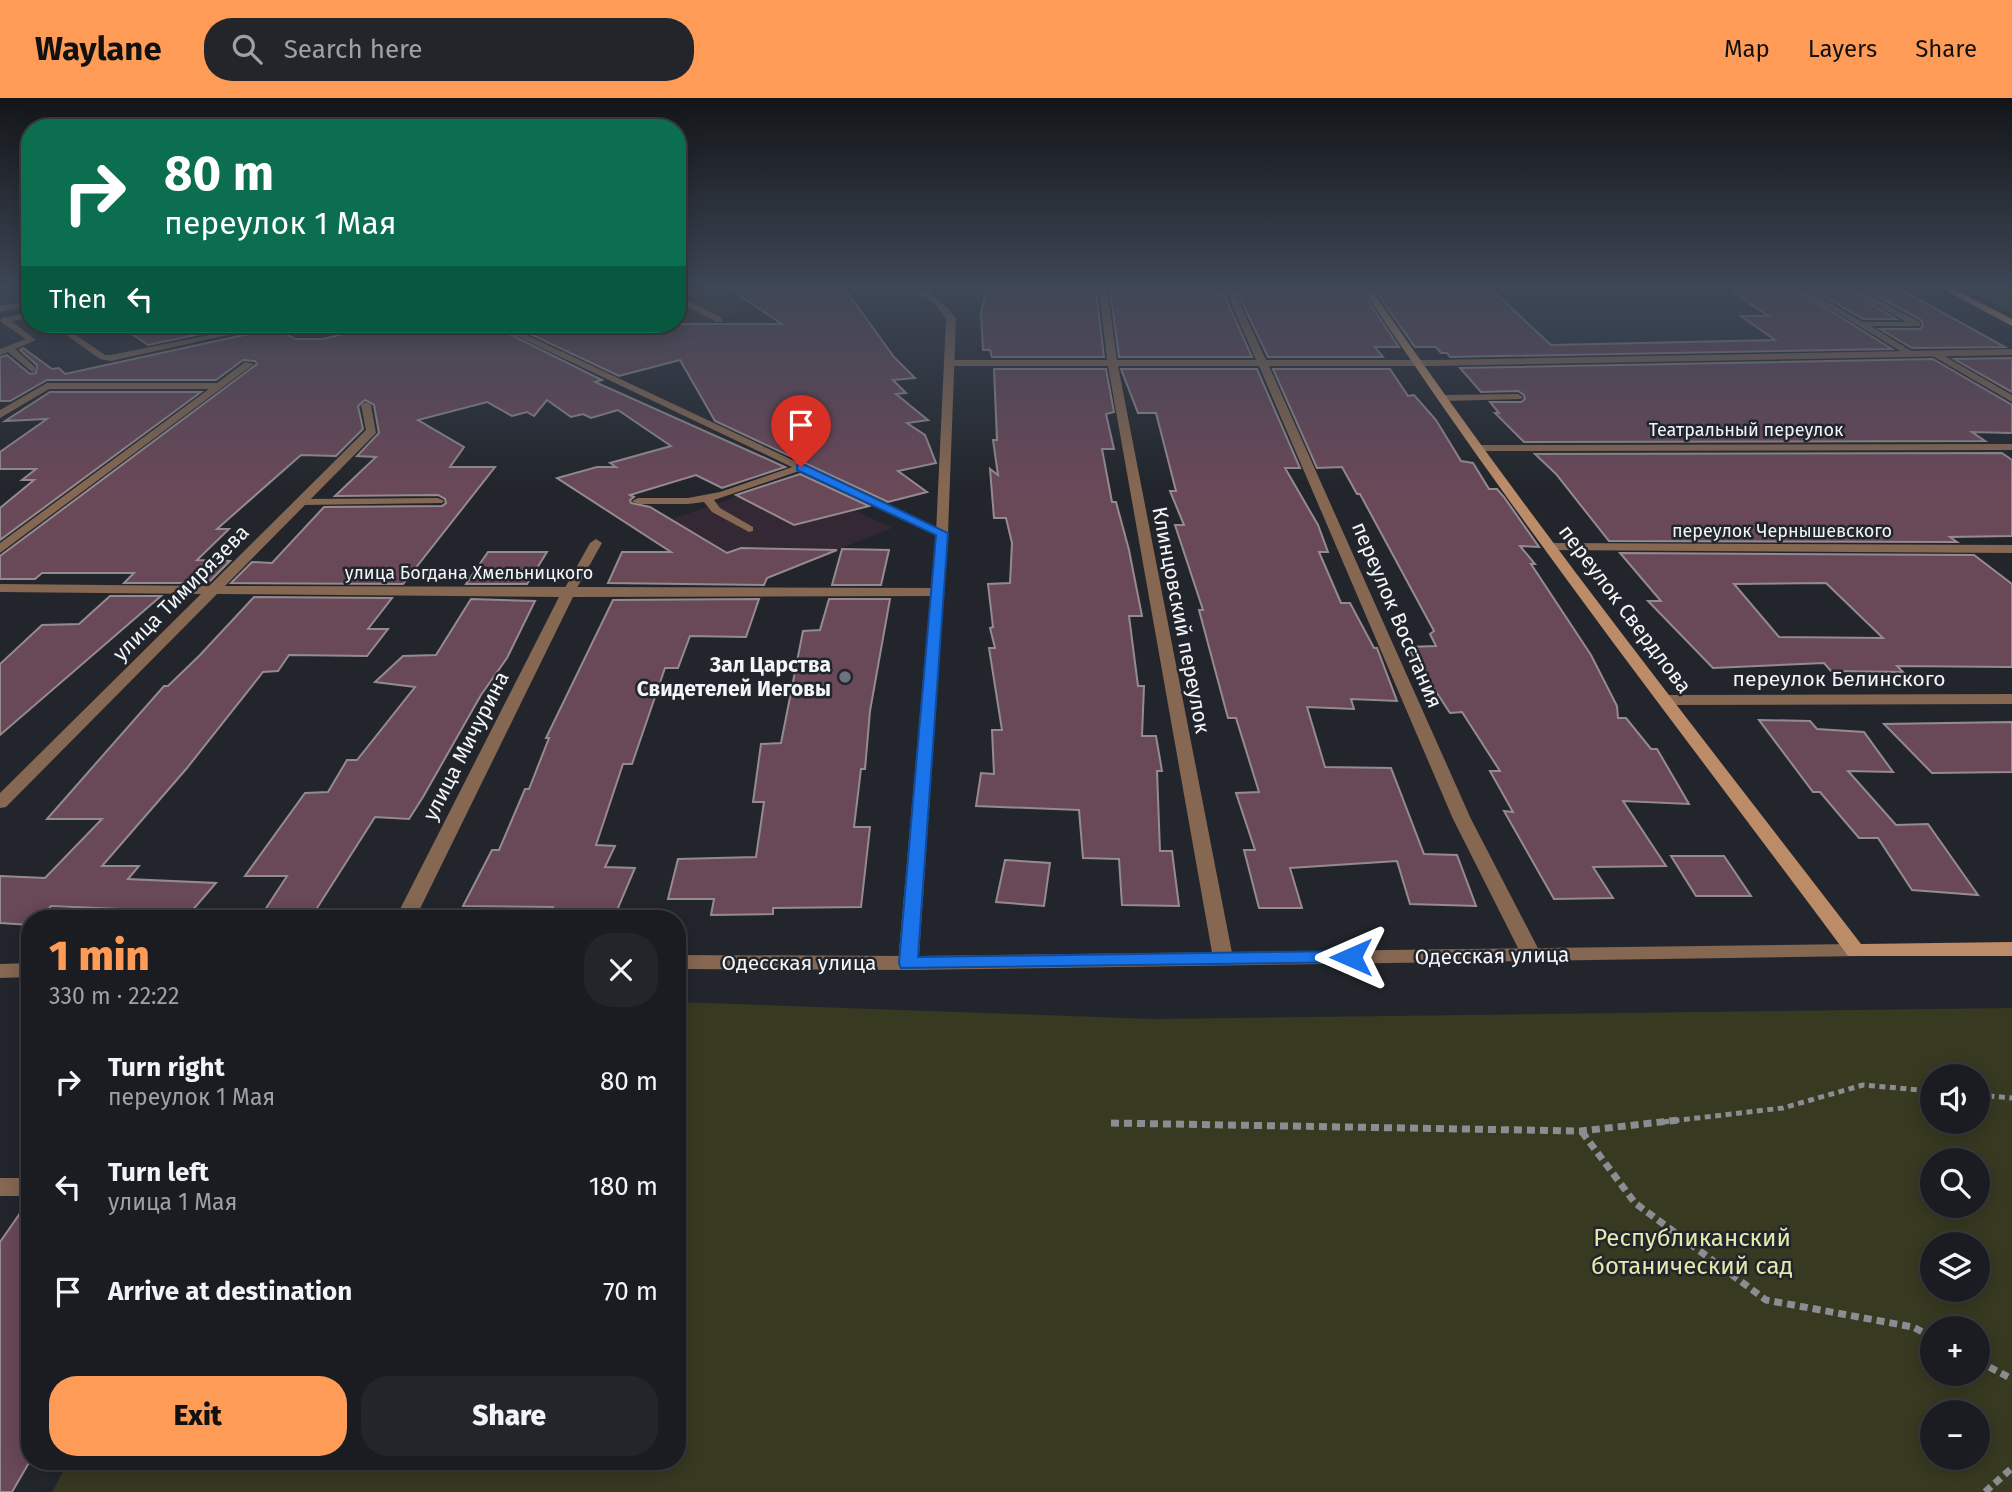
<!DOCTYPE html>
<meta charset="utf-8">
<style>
body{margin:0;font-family:"Fira Sans",sans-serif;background:#23252a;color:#f1f3f6;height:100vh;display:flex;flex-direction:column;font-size:26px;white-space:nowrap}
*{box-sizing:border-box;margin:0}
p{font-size:23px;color:#9fa1a5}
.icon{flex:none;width:38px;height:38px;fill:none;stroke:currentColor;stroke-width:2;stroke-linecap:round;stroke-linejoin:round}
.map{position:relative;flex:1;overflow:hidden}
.sheet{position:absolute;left:21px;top:812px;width:665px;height:560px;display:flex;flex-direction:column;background:#1a1c21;border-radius:28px;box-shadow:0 4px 18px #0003,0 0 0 2px #383a3f}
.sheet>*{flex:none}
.hud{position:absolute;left:21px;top:21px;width:665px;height:214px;border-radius:28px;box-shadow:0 4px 18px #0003,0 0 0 2px #383a3f;background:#0b6e4f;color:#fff;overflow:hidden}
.tools{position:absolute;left:1920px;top:966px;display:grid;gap:14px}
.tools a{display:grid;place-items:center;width:70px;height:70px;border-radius:50%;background:#1a1c21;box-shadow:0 4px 18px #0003,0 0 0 2px #383a3f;font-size:35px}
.pin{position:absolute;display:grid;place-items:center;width:60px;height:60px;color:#fff;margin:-72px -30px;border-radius:50% 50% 50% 0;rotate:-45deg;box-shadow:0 0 7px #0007}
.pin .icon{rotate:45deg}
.me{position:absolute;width:77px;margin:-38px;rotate:270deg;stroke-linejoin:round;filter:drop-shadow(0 0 5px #0008)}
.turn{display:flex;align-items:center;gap:24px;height:147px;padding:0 28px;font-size:32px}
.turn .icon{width:91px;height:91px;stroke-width:2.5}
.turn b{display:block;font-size:49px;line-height:60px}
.then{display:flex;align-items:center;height:66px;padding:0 28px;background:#0003;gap:14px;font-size:26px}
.round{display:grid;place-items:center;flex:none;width:74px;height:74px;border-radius:28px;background:#23252a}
.headline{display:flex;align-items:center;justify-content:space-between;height:119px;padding:0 28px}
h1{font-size:42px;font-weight:800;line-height:52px;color:#fe9c57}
.cta{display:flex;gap:14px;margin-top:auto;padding:14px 28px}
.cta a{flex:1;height:80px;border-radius:28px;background:#fe9c57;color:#111;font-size:28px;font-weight:800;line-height:80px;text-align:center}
.cta a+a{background:#23252a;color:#f1f3f6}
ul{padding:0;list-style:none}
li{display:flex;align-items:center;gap:21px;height:105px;padding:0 28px}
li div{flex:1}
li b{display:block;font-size:26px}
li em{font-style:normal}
header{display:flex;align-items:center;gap:42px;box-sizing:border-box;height:98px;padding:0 35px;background:#fe9c57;color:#111}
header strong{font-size:33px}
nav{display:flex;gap:38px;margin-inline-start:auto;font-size:24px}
.search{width:490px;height:63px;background:#23252a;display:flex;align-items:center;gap:18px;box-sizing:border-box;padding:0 24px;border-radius:28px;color:#9fa1a5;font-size:26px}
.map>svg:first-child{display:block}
</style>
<header>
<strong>Waylane</strong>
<div class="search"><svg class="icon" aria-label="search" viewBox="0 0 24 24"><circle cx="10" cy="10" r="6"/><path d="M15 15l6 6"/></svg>Search here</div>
<nav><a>Map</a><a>Layers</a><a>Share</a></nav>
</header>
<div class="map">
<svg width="2012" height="1394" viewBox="0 0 2012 1394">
<rect width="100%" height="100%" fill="#22262c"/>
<!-- built -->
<polygon fill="#252c38" points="1722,195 1810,251 1509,253 1403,199"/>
<!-- industrial -->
<polygon fill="#342835" points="788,381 892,430 759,483 649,429"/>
<!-- education -->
<polygon fill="#372a1d" points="677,191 726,191 753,211 651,235 632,226 677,226"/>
<!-- green -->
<g fill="#373921" fill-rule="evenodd">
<polygon points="1966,191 2012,191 2012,215"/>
<path d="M677,904l476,17 859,-11v484h-1960l17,-31h608zM1978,978v46h-46v-46zM1978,1062v46h-46v-46zM1978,1146v46h-46v-46zM1978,1230v46h-46v-46zM1978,1314v46h-46v-46z"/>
</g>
<!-- building -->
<g fill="#694858" stroke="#958b8f" stroke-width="2" fill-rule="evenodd">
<polygon points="730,191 845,191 894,259 915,280 893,282 906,295 896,296 928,322 907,325 925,337 936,365 898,373 927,394 888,404 715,323 680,262 619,278 509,226 782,226"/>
<polygon points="1179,191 1180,194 1223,194 1252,259 1119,259 1110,192"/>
<polygon points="1242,191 1360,191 1399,249 1375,249 1383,259 1268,259 1237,194 1243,194"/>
<polygon points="1374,191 1491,191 1551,247 1775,242 1741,218 1768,218 1730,192 1795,191 1892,251 1450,259 1447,255 1441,255 1436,249 1415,249"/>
<polygon points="1812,191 1846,191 1896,221 1863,221"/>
<polygon points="1864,191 1900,191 2005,249 1912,250 1880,231 1920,231 1923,228 1921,222"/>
<polygon points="986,192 1096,192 1104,259 992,259 990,252 983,252 981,216"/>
<polygon points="182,226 222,226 229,230 148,247 132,236"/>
<polygon points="430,226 489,226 602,282 595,284 785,369 722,390 696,377 630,397 634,399 630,402 631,405 650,409 727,455 741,450 837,452 767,480 764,487 608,485 622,454 671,454 557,380 597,369 616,369 610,365 671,348 618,312 591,320 583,316 571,319 547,302 534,318 527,314 512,318 487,304 418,322 464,349 450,369 495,369 403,486 231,485 252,464 272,465 324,409 442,408 446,405 445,401 438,397 335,398 376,359 357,358 379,335 374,307 365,302 358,308 363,331 336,358 301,357 217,431 229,431 197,462 230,463 208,485 124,485 134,475 42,475 35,481 0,481 0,458 257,266 255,263 243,262 216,282 47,282 10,303 0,303 0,259 7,257 30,276 36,275 37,267 20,252 23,250 52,271 59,270 65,276 276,230 295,241 323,241 368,230 380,236"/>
<polygon points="2012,260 2012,294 1954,261"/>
<polygon points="1933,261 2012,307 2012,335 1972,334 1985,343 1524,344 1495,315 1499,315 1490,304 1521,304 1525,301 1524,297 1518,293 1481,294 1460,270"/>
<polygon points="994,271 1106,271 1114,314 1106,316 1114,351 1102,351 1112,404 1116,404 1129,452 1142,518 1129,518 1138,588 1144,588 1142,638 1156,638 1162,673 1157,673 1160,753 1172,753 1179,808 1122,807 1119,761 1083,760 1079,712 976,708 981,675 994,676 992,632 1002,632 989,550 995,550 990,530 993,529 988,486 1010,485 1012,445 1006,420 994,420 990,371 998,377 993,342 997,342"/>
<polygon points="1121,271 1257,271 1300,370 1285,370 1318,427 1328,454 1319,454 1341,505 1350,505 1374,550 1377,550 1397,603 1351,601 1354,611 1307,609 1325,669 1391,670 1424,756 1457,757 1476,808 1410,806 1397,763 1290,770 1302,810 1259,810 1244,752 1255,752 1236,695 1259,694 1236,620 1228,620 1199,512 1203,512 1175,427 1184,427 1170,393 1176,393 1156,315 1138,315"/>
<polygon points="1273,271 1390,271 1408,298 1414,297 1436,322 1461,363 1473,365 1489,391 1497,391 1504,399 1539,449 1520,448 1535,466 1531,466 1591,557 1617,608 1618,620 1626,620 1651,651 1657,651 1689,706 1623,703 1666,768 1593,769 1613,800 1554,801 1504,713 1513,714 1490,673 1500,673 1462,614 1450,615 1407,549 1436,548 1430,536 1434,533 1360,396 1357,396 1342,369 1317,370"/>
<polygon points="50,294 201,294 0,442 0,410 34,382 22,382 36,371 0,371 0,354 47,321 5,323"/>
<polygon points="2002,355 2012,362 2012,438 1950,439 1957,444 1609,443 1556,376 1535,356"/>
<polygon points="800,376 869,408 794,427 736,397"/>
<polygon points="842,451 889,452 881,487 832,487"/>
<polygon points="488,454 547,454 527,486 466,486"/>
<path d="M1620,455l354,2 38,29v83l-115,-1 6,6 -72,-1 -7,-8 -111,5 -65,-67h13zM1826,485l57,55 -104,-1 -45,-53z"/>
<polygon points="110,498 161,498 0,637 0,566 42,527 79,526"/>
<polygon points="254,499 392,500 368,531 388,531 367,558 289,557 278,573 263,574 187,670 102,768 139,768 128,781 216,785 191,814 51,808 39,821 30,821 30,827 0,825 0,778 45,780 102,721 47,721 164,588 168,588 200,557"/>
<polygon points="471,501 535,503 507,560 481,597 423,699 409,721 375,719 310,821 259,821 287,778 245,778 305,695 328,694 347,662 357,662 415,589 375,584 403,558 436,557"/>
<polygon points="759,501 746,539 690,538 678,570 665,570 632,666 623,666 596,747 615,748 605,769 635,770 615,817 550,815 553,809 463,808 492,752 499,752 525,691 529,691 549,640 546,640 613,502"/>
<polygon points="829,501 890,501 870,613 865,671 861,671 854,729 870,729 861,809 773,810 773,816 711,817 714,801 668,801 678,761 756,759 764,704 753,704 761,646 781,645 803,533 820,532"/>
<polygon points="1759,622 1810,623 1817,631 1864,634 1893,674 1848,673 1896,727 1928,726 1978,797 1912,792 1878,740 1859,740 1820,694 1813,694"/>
<polygon points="2012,624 2012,674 1932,675 1884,626"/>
<polygon points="1671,758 1724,758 1751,798 1696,798"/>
<polygon points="1005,762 1050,765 1044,808 996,804"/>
<polygon points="30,1101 30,1363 12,1394 0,1394 0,1144"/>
</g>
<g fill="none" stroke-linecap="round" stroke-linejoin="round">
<!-- path-far1 -->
<g stroke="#8a8d92" stroke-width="5" stroke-dasharray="6 4.5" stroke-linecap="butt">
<polyline points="1978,997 2012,1000"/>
<polyline points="1663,1024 1783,1010 1863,987 1932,993"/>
</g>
<!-- path -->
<g stroke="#8a8d92" stroke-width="7" stroke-dasharray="8 5" stroke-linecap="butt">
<polyline points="1111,1025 1581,1033 1679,1022"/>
<polyline points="1582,1034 1635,1105 1766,1202 1913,1229 1932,1239"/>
<polyline points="1978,1263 2012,1281"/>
<polyline points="1985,1394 2012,1370"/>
</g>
<!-- service -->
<g fill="#856752" fill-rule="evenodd">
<polygon points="689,191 704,191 679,198 722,220 722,224 716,224 677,203 677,194"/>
<polygon points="940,191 922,196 918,194 925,191"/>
<polygon points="1797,191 1807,191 1862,224 1906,224 1848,191 1858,191 1920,224 1920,228 1871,228 1916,256 1909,258"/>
<polygon points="30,215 30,220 11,223 36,242 15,251 35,269 35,273 32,274 8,254 0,257 0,251 26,241 1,224 1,220"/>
<polygon points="51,226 60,226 105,257 111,257 263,226 278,226 111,263 100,261"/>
<polygon points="1934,252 2012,297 2012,304 1931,257 1930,255"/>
<polygon points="1518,296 1523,299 1521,301 1445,303 1440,300 1445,297"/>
<polygon points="801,366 806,369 805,371 714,402 720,410 753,429 753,433 749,434 712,414 704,404 688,406 638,406 632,403 638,400 688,400 720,394"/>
<polygon points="438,400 444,403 442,405 301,407 295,404 301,401"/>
<polygon points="596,441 602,445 574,495 568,499 564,498 562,495 590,445"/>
<rect x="0" y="1080" width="30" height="18"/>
</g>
<!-- minor -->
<g fill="#856752" fill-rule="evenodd">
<polygon points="1099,191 1107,191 1117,262 1256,262 1225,191 1233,191 1266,262 1433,262 2012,251 2012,257 1433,268 1269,268 1471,721 1542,858 1539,863 1525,863 1522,858 1453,721 1259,268 1118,268 1233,860 1230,865 1216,865 1213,860 1108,268 948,268 943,265 948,262 1107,262"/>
<polygon points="30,202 30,208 0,214 0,208"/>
<polygon points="491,226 503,226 948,435 947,438 937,438"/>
<polygon points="245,264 254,266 0,455 0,445 209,291 49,291 0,320 0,312 47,285 217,285"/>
<polygon points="366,304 371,307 376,335 225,488 937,490 944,494 937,498 573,499 415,821 395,821 559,499 217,496 6,709 0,710 0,695 201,496 0,494 0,486 209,488 366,332 361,307"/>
<polygon points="2012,346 2012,352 1480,353 1474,350 1480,347"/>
<polygon points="1551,445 2012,447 2012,455 1546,452 1546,446"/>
<polygon points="2012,596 2012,606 1667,607 1659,602 1667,597"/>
<polygon points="677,857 908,858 915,860 918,865 915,870 908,872 677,871"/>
<polygon points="30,865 30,879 0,880 0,866"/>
</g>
<!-- tertiary -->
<path fill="#856752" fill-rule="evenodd" d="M908,191c23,0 35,12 48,30l-8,214 -29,423 936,-12 7,2 3,5 -3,5 -954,14 -7,-2 -3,-5 38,-430 10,-214 -12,-17z"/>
<!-- secondary -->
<path fill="#bc8c69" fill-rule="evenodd" d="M1363,191h8c154,225 324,439 490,655l151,-2v14h-164c-164,-221 -334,-438 -485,-667z"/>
<!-- primary -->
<polygon fill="#e6a97b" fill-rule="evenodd" points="1943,191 1954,191 2012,221 2012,228"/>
</g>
<!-- sky -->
<linearGradient id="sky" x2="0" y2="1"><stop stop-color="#131518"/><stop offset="0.49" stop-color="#3e4756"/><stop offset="1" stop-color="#3e4756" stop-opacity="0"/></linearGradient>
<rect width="2012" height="386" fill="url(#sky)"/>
<!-- route -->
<polygon fill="#1a73e8" stroke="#114b97" stroke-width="2" points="797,367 805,367 948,435 918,859 1351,853 1358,855 1361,859 1358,864 901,870 899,865 936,437 797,372"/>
<!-- markers -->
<circle fill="#6b7280" stroke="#22262c" stroke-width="2.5" cx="845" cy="579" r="7"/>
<g text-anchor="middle" stroke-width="5" stroke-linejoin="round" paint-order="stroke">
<!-- far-street labels -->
<g font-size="18" fill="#f2f5f9" stroke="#22262c">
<text x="1746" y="338">Театральный переулок</text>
<text x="1782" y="439">переулок Чернышевского</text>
<text x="469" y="481">улица Богдана Хмельницкого</text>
</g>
<!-- street labels -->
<g font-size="21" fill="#f2f5f9" stroke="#22262c">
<text transform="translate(181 495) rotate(-45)" y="7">улица Тимирязева</text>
<text transform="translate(1625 511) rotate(53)" y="7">переулок Свердлова</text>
<text transform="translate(1397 517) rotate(67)" y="7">переулок Восстания</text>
<text transform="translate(1181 522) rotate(79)" y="7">Клинцовский переулок</text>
<text x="1839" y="588">переулок Белинского</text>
<text transform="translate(466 648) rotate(-63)" y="7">улица Мичурина</text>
<text transform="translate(1492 858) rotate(-1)" y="7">Одесская улица</text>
<text x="799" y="872">Одесская улица</text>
</g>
<!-- poi labels -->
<g font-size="21" font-weight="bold" fill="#f2f5f9" stroke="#22262c" text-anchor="end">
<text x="831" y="574">Зал Царства<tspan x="831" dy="24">Свидетелей Иеговы</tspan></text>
</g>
<!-- near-park labels -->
<g font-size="24" fill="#e3eaab" stroke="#22262c">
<text x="1692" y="1148">Республиканский<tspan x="1692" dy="28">ботанический сад</tspan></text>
</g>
</g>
</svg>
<div class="tools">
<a><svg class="icon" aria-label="sound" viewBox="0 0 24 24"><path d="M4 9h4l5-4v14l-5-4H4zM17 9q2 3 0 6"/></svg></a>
<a><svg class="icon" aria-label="search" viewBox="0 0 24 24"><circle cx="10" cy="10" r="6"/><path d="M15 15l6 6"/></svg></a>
<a><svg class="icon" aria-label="layers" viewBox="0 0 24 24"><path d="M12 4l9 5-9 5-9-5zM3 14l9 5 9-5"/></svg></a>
<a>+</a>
<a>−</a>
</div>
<div class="pin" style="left:801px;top:369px;background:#d93025"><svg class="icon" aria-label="arrive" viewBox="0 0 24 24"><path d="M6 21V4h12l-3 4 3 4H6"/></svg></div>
<svg class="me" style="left:1351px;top:859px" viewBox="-20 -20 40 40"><path d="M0-17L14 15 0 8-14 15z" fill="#1a73e8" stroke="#fff" stroke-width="4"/></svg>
<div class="hud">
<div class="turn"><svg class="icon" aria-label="right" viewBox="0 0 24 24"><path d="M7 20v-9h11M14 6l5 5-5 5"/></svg><div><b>80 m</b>переулок 1 Мая</div></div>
<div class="then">Then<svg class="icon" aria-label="left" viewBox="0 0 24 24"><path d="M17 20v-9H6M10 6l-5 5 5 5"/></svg></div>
</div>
<section class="sheet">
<div class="headline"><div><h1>1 min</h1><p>330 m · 22:22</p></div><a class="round"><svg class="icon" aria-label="close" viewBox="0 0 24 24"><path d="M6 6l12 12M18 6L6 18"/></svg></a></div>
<ul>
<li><svg class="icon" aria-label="right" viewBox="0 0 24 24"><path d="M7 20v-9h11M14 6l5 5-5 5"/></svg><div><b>Turn right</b><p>переулок 1 Мая</p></div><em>80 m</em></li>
<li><svg class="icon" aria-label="left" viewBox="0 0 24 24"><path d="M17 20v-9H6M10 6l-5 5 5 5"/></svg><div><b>Turn left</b><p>улица 1 Мая</p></div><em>180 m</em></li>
<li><svg class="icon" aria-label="arrive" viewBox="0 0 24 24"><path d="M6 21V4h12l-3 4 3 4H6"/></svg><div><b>Arrive at destination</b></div><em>70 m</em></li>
</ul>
<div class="cta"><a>Exit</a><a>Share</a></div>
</section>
</div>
